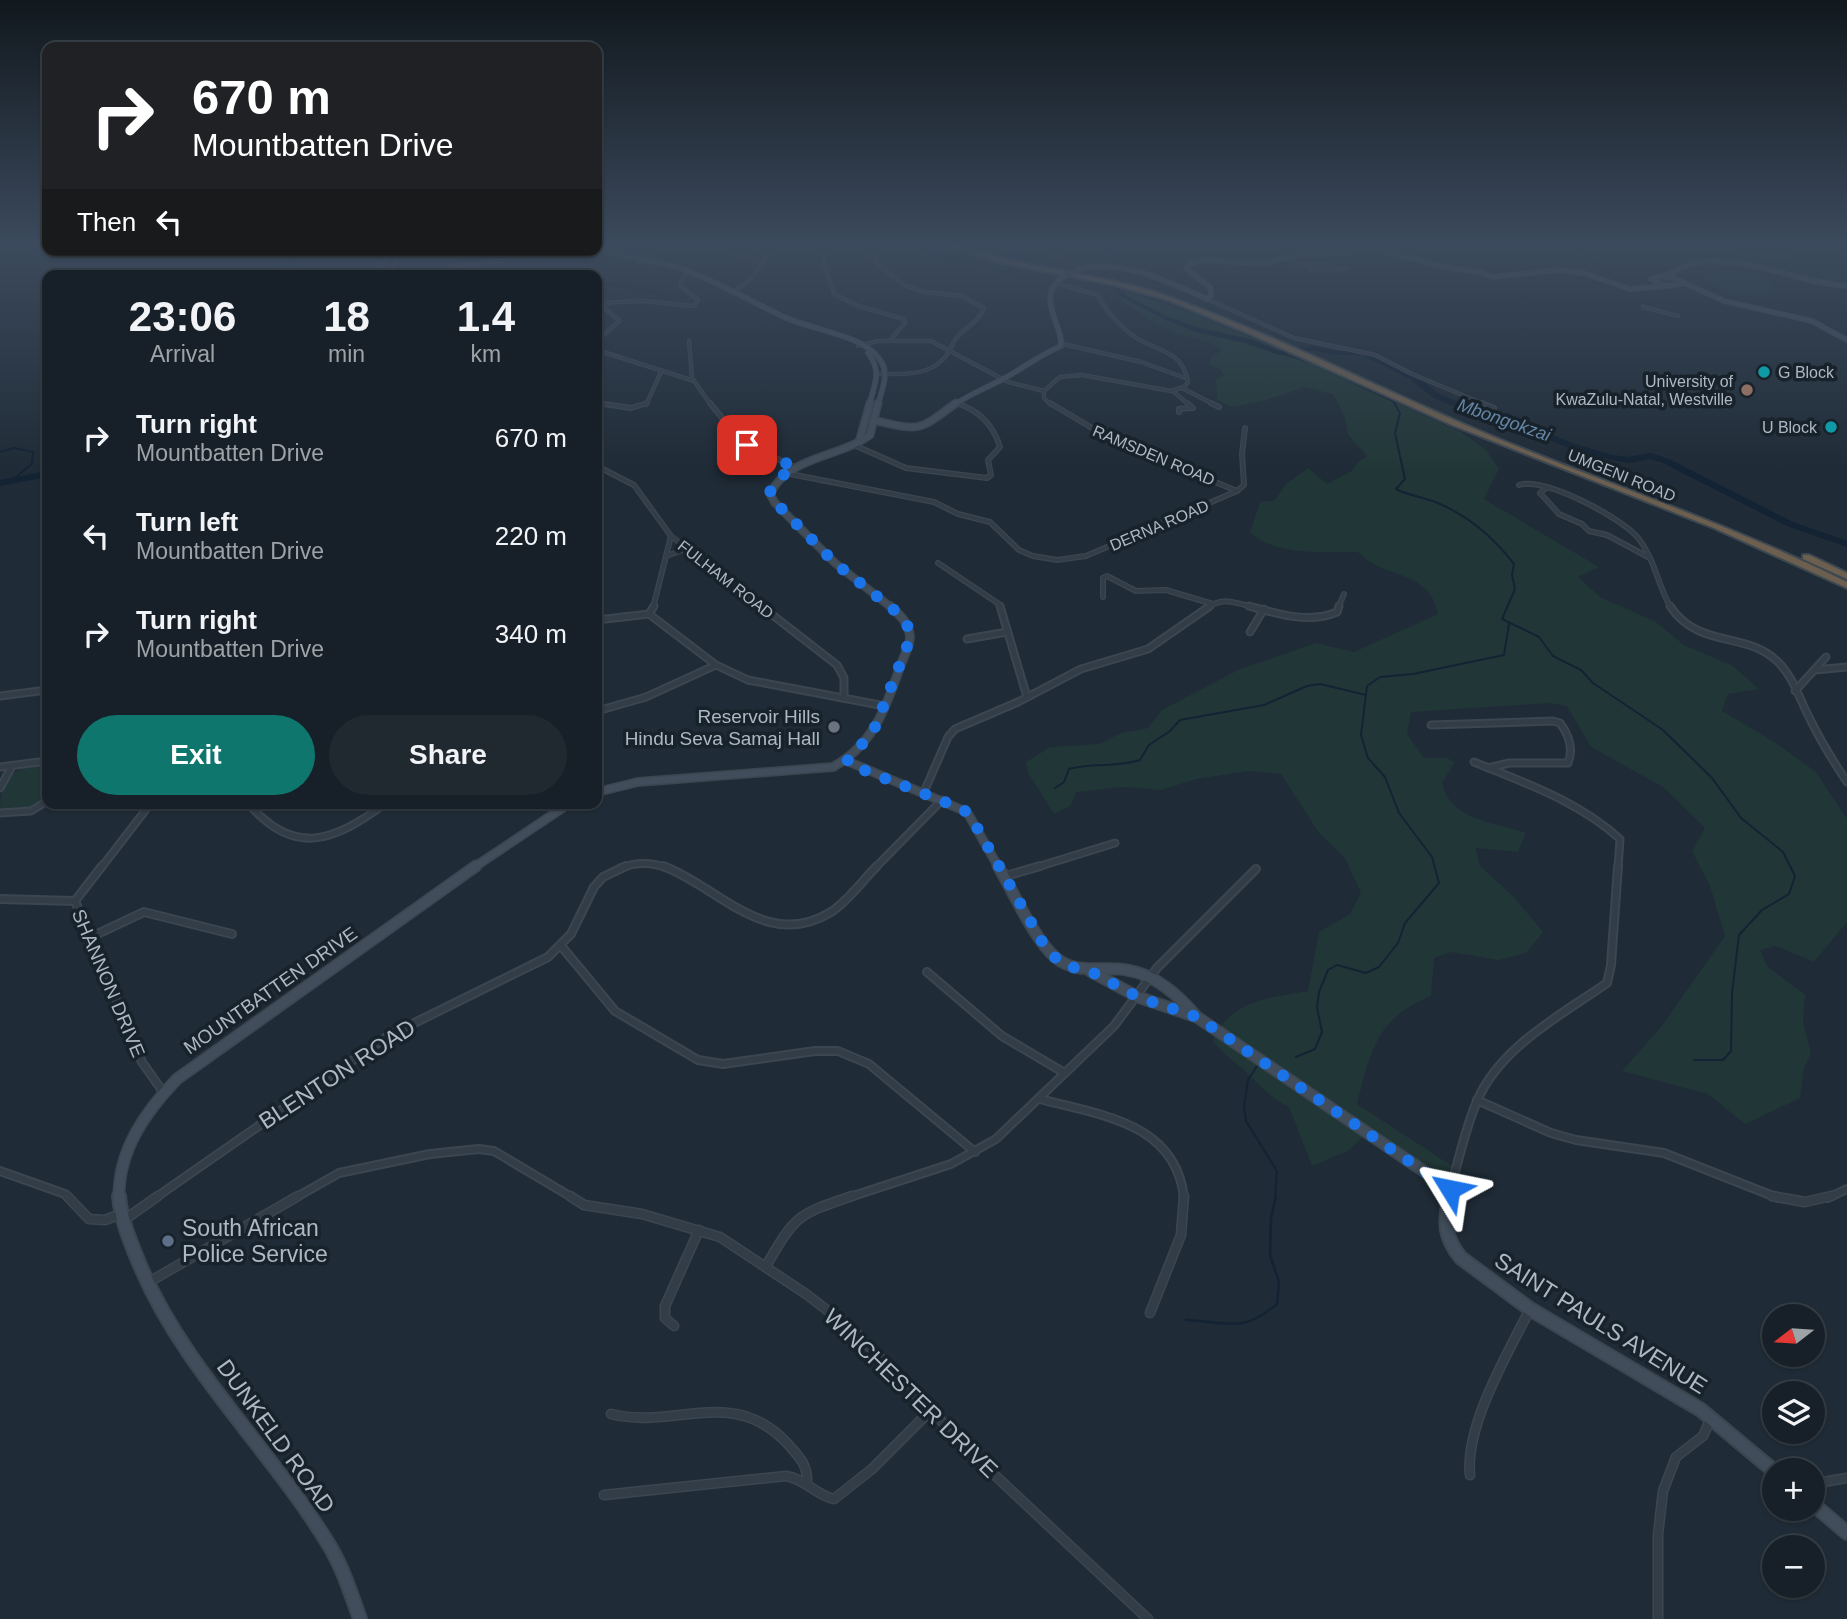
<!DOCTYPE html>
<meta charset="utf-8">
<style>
body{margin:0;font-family:Helvetica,sans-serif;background:#202830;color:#f1f3f6;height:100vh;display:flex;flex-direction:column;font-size:26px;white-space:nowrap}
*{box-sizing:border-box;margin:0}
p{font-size:23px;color:#9ea3a8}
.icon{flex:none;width:38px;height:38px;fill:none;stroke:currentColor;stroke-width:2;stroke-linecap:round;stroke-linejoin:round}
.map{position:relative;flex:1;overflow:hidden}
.side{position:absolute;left:42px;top:270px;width:560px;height:539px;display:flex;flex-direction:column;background:#172028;border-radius:14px;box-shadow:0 2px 5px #0004,0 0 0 2px #363e45}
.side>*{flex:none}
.banner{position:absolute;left:42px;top:42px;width:560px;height:214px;border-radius:14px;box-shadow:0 2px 5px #0004,0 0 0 2px #363e45;background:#202124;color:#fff;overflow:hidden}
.needle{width:46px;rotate:253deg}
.fabs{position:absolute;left:1762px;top:1304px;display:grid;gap:14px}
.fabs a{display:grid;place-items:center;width:63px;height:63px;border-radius:50%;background:#172028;box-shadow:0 2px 5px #0004,0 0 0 2px #363e45;font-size:35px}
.pin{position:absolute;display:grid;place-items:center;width:60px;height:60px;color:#fff;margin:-30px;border-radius:14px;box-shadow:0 4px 10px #0006}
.me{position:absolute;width:77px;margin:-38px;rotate:305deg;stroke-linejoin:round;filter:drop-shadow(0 0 5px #0008)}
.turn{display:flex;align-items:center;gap:24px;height:147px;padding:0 35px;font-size:32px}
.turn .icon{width:91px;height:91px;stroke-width:2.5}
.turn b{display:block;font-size:49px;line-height:60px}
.then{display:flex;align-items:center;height:66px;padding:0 35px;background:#0003;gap:14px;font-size:26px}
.eta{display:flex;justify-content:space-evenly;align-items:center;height:119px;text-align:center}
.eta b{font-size:42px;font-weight:800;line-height:49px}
.button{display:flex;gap:14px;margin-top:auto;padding:14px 35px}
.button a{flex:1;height:80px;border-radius:42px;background:#0f766e;color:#fff;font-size:28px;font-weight:800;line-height:80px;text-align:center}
.button a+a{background:#202830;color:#f1f3f6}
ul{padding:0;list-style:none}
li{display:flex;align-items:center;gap:21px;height:98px;padding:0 35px}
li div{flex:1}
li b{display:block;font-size:26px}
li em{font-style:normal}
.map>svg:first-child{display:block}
</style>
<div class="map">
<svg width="1847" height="1619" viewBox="0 0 1847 1619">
<rect width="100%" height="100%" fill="#1f2b36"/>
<!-- green -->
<g fill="#213737">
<path d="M1740,247l19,1 88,23v12c-22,0 -96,-14 -111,-28v-5z"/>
<path d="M1719,271c16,0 50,1 56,19 -18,12 -53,4 -69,-10l1,-6z"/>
<path d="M1126,291l71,24 95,40 169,77 25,18 13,19 -15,30 115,68 -21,10 22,20 56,25 28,23 49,21 26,23 -31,5 -6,17 54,32 40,29 31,47v103l-33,40 -38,-16 -16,4 7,16 38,29 -2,26 8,32 -7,15 -4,30 -55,26 -37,-30 -86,-23 39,-44 64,-91 -15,-50 -18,-35 13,-23 -42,-41 -72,-40 -24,-41 -17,-3 -139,9 -4,22 17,24h23l8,4 -13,21c9,38 52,39 84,50l-8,19 -42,-4 4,18 34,31 29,35 -17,21 -28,7 -48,-8 -16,6 -3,38c-55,22 -60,55 -74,108l95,62 -4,6 -16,-3 -62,-41 -20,22 -38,16 -23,-59c-19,-9 -28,-21 -43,-35 -12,-11 -23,-18 -33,-31 19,-43 54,-42 95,-50l11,-59 31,-18 11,-21 -16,-35 -26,-25 -38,-59 -32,-3 -53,8 -35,11 -38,-3 -47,5 -6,14 -16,8 -26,-41 -2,-11 24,-15 49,-3 22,-11 27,-5 14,-18 76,-40 78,-27 38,9 84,-38c-9,-46 -54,-34 -80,-62 -32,0 -85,4 -108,-20l10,-30 15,-2 11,-16 22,-16 19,16 25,-13 5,-8 10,-7 -19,-21 -4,-20 -11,-21 -28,-7 -42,14 -31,6 -15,-7 -1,-21 8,-3 -2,-5 -13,-8 2,-6 11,-6c-11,-11 -27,-11 -42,-17 -21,-7 -41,-22 -60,-34z"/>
<path d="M47,764v33l-8,10 -39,4c0,-38 13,-42 47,-47z"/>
</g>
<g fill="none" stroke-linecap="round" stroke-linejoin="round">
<!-- stream-far1 -->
<g stroke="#132333" stroke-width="2">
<polyline points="1580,244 1590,260 1619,278"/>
<polyline points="597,285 613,284 663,294"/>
<path d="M1279,353l31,9 83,39 7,12 -5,20 10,46 -9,10c13,7 28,8 42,14 30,13 56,35 76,61l-2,11 3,14 -13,30 37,18 14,19 28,14 12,13 70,47 49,48 29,40 42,34 12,24 -6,18 -27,16 -23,25 -7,58 -1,58 -8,9h-29"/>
<polyline points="0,452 14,448 33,452 32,464 10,482"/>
<path d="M1055,788l9,-6 5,-13c24,-7 47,-1 71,-9l9,-15 21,-14 10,-11 84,-15 43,-19 13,-2 46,11"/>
<polyline points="1296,1057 1315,1049 1322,1032 1317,1008 1319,992 1328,970 1337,965 1366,973 1379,967 1398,943 1405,923 1439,883 1432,857 1399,813 1385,777 1368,758 1361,735 1367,686 1380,677 1413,674 1504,655 1509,624"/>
<polyline points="1257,1066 1248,1080 1244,1106 1246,1121 1277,1171 1275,1198"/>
</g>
<!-- stream -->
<path stroke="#132333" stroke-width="2.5" d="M1186,1320c42,2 55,14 91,-16l2,-22 -9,-27 1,-37 5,-22"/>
<!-- river -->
<g fill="#132333" fill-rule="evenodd">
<polygon points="902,244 913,244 960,259 985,262 1005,271 1009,270 1019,253 1013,248 1015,244 1021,244 1019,247 1025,252 1013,272 1005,275 982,265 957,262"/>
<polygon points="1082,244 1105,245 1124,255 1124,257 1118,261 1125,271 1121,275 1119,288 1127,296 1168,317 1200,328 1250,339 1280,351 1313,346 1334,351 1366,351 1416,375 1438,393 1474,409 1521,422 1575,444 1612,455 1628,457 1651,453 1669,459 1793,522 1847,541 1847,547 1787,526 1663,463 1650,459 1628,463 1608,459 1569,448 1515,426 1468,413 1432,397 1410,379 1362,355 1334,355 1313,350 1279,355 1245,343 1195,332 1164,319 1123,298 1114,289 1115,275 1119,271 1111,260 1118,256 1107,250"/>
<polygon points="297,250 303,250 285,275 278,275"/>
<polygon points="47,471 47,477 0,486 0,480"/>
</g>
<!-- street-far4 casing -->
<g stroke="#3c4650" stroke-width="4.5">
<g id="street-far4">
<polyline points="694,244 740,255 763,264"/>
<polyline points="825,244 824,263 834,294 858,306 904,319 905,323 890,340"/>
<path d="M869,244l7,19 28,22 21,7 37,4 22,12c-5,14 -17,18 -26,28 -6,6 -7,14 -12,20 -16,21 -45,18 -68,18"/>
<polyline points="1271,247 1286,257"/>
<polyline points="1056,257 1082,268"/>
<polyline points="638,262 674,244"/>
<polyline points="1296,264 1332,264"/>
<polyline points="447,267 602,249"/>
<polyline points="377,269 389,272 396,259"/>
<polyline points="1310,270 1347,269"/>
<polyline points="374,275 394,250"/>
<path d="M731,293c18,-9 29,-23 37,-41l-2,-8"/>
<polyline points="1207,299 1294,338 1375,355 1412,374 1486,405"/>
<polyline points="597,303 643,301 694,306 698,300 680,285 684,276 692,272"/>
<polyline points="1643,307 1678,316"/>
<polyline points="597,340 620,321 598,303"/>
<polyline points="689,341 692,378 711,405"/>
<polyline points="1063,344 1141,362 1188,379"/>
<polyline points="858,346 878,341 931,341 1008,382 1044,391"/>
<polyline points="597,350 694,381"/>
<polyline points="1182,388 1215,405"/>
<path d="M1044,391l16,-14 22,-2 89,16 13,-4 4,-5c-6,-33 -31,-30 -53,-45 -15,-11 -29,-25 -37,-42l-43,-12"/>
<polyline points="1044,391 1044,398 1051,405"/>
<polyline points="1173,391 1189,405"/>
<polyline points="597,403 609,405"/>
<polyline points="956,403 962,405"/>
<polyline points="646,405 661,372"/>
</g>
</g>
<!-- street-far3 casing -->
<g stroke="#3c4650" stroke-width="6">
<g id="street-far3">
<polyline points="598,403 631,408 647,403"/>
<polyline points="710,403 741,441 794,467"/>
<polyline points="1050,403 1109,438 1237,491"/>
<polyline points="1211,403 1219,407"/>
<polyline points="1482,403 1494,408"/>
<polyline points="1179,412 1179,409 1193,408 1187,403"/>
<path d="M854,445l52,23 81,10 4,-3 -3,-15 12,-13c-7,-23 -21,-37 -44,-44"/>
<polyline points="597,466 634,485 671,536 763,608"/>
<polyline points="785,473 934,502 958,514 990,522 1019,550 1033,556 1057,560 1086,556 1237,491 1244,485 1242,454 1245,428"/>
<path d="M1519,485c24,-9 104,33 120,54 16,21 19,47 32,69"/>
<polyline points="1546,488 1540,493 1559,514 1582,524 1589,531 1607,535 1650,558"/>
<polyline points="666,556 686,549"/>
<polyline points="938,563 999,604 1000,608"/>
<polyline points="1103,597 1103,578 1107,576 1136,591 1166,590 1213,604"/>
<polyline points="653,608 671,536"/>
<path d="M1207,608c17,-12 30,-5 49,0"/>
<polyline points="1338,608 1344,594"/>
</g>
</g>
<!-- street-far2 casing -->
<g stroke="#3c4650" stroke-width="9">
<g id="street-far2">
<polyline points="761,606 837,665 844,678 844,698"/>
<polyline points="1000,606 1027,697"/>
<path d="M1249,606c29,8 60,18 88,6l2,-6"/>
<path d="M1670,606c28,43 76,25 107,55 16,15 22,37 32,56 11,23 24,44 38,65"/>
<polyline points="649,614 654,606"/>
<polyline points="597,620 649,614 716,665 748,680 885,706"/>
<polyline points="1250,632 1264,609"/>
<polyline points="967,639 1007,632"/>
<polyline points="1815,670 1847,667"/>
<polyline points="1795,691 1826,657"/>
<polyline points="0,696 47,690"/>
<polyline points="597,711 646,697 716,665"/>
<path d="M1431,725l122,-4 7,2c9,12 14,25 8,40h-59l-21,5"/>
<path d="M1474,762c51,21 104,39 146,77l-2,29"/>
<polyline points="0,767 47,761"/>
<polyline points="0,788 12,766"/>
<polyline points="924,792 948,737 955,729 1018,702 1081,669 1148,649 1210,606"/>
<path d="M248,803c46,55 87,38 138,0"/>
<polyline points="0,813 31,811 47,801"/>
<polyline points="101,868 151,803"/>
<path d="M620,868c16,-6 32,-6 47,0"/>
<polyline points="875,868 942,800"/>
<polyline points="1034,868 1115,843"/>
</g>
</g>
<!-- street-far1 casing -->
<g stroke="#3c4650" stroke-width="10">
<g id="street-far1">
<path d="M663,866c55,20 103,86 168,46 17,-11 32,-32 46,-46"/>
<polyline points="1006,876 1040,866"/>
<polyline points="0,899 75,901 142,1062 163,1092"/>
<polyline points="75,901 102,866"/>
<polyline points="91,937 144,912 232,934"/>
<polyline points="562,947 615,1011 698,1060 723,1064 815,1051 838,1051 869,1064 975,1152"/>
<polyline points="927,972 1002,1036 1063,1072"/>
<path d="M1040,1099c59,16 136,23 144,99"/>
<polyline points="1477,1100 1551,1133 1576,1140 1664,1153 1778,1198"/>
<polyline points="0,1171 65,1194 69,1198"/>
<path d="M1450,1189c9,-29 15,-60 27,-88 23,-54 84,-86 130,-118l4,-18 7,-99"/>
<polyline points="155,1198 388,1036 548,957 571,934 594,887 603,877 626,866"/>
<polyline points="295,1198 339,1173 430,1154 479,1149 494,1151 573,1198"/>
<polyline points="847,1198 951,1164 996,1139 1114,1026 1157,968 1256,869"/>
<polyline points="1828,1198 1847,1189"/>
</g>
</g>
<!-- street casing -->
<g stroke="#3c4650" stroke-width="11">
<g id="street">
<polyline points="67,1196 89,1219 105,1220 121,1214"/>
<polyline points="570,1196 584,1205 642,1214 720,1237 806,1294 853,1330 984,1465 1148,1619"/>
<polyline points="1772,1196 1805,1202 1831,1196"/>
<polyline points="124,1220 158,1196"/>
<path d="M766,1266c30,-51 30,-51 86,-70"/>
<polyline points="149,1282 298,1196"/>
<polyline points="1150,1313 1181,1235 1184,1196"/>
<polyline points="674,1326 665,1318 665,1306 699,1230"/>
<path d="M611,1414c65,16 121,-29 176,29 11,13 20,20 20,37"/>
<path d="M1470,1475c-5,-50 38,-122 60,-166"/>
<polyline points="1813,1491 1823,1482 1847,1478"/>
<path d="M604,1495l182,-19c19,3 30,19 48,23l38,-30 59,-59"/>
<polyline points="1658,1619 1658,1535 1663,1491 1676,1457 1703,1436 1711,1418"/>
</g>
</g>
<!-- secondary-far4 casing -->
<g stroke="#3c4650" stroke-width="6">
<g id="secondary-far4">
<polyline points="1361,244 1439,266 1479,272 1493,277 1559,270 1583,273 1630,289 1668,286"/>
<path d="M597,245c28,15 53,14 82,23 36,12 69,32 103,48 27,14 85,18 100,47 7,13 -1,29 -4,42"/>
<path d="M1079,269c47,-9 86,11 128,30l4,-3 -1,-9 -24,-18 3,-6 16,-3 58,4 36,-10 52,-2 9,-8"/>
<polygon points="1661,276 1674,278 1682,284 1666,286 1651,279"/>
<path d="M1664,276c12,-4 23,-13 36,-14 50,-6 98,21 147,24"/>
<polyline points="1680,281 1724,301 1812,321 1847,340"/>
<path d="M868,353c14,18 7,31 1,52"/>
<path d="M954,405c16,-11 32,-17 49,-26 20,-11 37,-24 58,-33 3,-19 -25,-47 -1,-67"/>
</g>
</g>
<!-- secondary-far3 casing -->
<g stroke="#3c4650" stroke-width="9">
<g id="secondary-far3">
<path d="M878,403l-8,32c-31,23 -82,21 -100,59l5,9 60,60 57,45"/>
<path d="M873,420c48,11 44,12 83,-17"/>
<polyline points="859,442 870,403"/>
</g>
</g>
<!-- secondary-far2 casing -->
<g stroke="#3c4650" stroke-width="10">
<g id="secondary-far2">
<polyline points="847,761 967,812 999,868"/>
<path d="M597,792l41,-10 195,-15c40,-22 53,-59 67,-100 3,-9 10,-21 10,-30 -1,-14 -10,-22 -20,-31"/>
<polyline points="473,868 570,803"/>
</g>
</g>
<!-- secondary-far1 casing -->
<g stroke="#3c4650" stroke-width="13">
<g id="secondary-far1">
<path d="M998,866c15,25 36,73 57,91 20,18 47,9 72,13 29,5 51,25 70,47"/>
<polyline points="1090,971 1138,997 1197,1017 1450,1189 1449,1198"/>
<path d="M119,1198c-1,-47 26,-86 58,-119l299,-213"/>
</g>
</g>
<!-- secondary casing -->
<g stroke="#3c4650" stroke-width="16">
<g id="secondary">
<path d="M119,1196c2,24 11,45 20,67 44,106 131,185 190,282 14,23 22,49 31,74"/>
<path d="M1449,1196c-4,27 -6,40 12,62l69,51 171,101 73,61"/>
<polyline points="1813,1504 1847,1533"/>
</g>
</g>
<!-- highway casing -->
<g stroke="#3d4851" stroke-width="4">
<g id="highway">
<path d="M948,244h8c70,27 146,28 216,54 110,40 214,94 322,139 118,49 238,88 353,145v6l-133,-60 -262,-103 -202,-91 -82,-34 -53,-15 -113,-22 -27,-8z"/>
<polygon points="1803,555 1809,555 1847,573 1847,579 1803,559"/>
</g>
</g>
<!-- street-far4 -->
<use href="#street-far4" stroke="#333d47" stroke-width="2.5"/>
<!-- street-far3 -->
<use href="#street-far3" stroke="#333d47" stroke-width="3.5"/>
<!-- street-far2 -->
<use href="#street-far2" stroke="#333d47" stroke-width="5"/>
<!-- street-far1 -->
<use href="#street-far1" stroke="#333d47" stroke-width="6"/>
<!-- street -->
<use href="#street" stroke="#333d47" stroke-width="8"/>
<!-- secondary-far4 -->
<use href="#secondary-far4" stroke="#414d5a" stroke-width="4.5"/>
<!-- secondary-far3 -->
<use href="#secondary-far3" stroke="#414d5a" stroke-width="6"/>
<!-- secondary-far2 -->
<use href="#secondary-far2" stroke="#414d5a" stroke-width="7"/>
<!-- secondary-far1 -->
<use href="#secondary-far1" stroke="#414d5a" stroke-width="10"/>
<!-- secondary -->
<use href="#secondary" stroke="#414d5a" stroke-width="12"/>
<!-- highway -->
<use href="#highway" fill="#6d5f4f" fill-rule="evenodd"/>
<!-- secondary-bridge casing -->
<g stroke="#3c4650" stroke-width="6" stroke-linecap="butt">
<polyline id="secondary-bridge" points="1060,279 1079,269"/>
</g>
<!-- secondary-bridge -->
<use href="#secondary-bridge" stroke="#414d5a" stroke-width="4.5"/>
</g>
<!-- sky -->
<linearGradient id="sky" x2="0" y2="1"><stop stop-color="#11181e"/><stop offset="0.52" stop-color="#3c4a5d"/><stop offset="1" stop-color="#3c4a5d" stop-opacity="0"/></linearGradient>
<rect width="1847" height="471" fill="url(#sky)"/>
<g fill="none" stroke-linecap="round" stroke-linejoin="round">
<!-- route -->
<polyline stroke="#1a73e8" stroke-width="12" stroke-dasharray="0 21.6" points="747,445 794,467 777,480 770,492 773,500 835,563 899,614 907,624 910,639 873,732 847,761 861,769 963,809 971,817 1044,945 1052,955 1066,966 1090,971 1138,997 1197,1017 1450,1189"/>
</g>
<!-- markers -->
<g fill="#0f9aa8" stroke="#18222b" stroke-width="2.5">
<circle cx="1764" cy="372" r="7"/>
<circle cx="1831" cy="427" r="7"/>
</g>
<circle fill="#8d6e63" stroke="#18222b" stroke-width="2.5" cx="1747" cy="390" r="7"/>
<circle fill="#6b7280" stroke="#18222b" stroke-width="2.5" cx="834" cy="727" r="7"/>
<circle fill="#5c6f8a" stroke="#18222b" stroke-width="2.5" cx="168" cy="1241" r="7"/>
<g text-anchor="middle" stroke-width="7" stroke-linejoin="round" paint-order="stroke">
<!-- far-poi labels -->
<g font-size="16" fill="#acb8c4" stroke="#18222b" text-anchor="end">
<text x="1778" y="378" text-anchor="start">G Block</text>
<text x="1733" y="387">University of<tspan x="1733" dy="18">KwaZulu-Natal, Westville</tspan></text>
<text x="1817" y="433">U Block</text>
</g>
<!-- far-street labels -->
<g font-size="16" fill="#acb8c4" stroke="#18222b">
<text transform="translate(1154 455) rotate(23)" y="6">RAMSDEN ROAD</text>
<text transform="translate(1622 475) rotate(22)" y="6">UMGENI ROAD</text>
<text transform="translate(1159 525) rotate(-23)" y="6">DERNA ROAD</text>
<text transform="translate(726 579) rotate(38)" y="6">FULHAM ROAD</text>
</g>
<!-- far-water labels -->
<g font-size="18" font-style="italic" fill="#6586a4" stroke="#18222b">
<text transform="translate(1504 420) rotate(19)" y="6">Mbongokzai</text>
</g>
<!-- poi labels -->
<g font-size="19" fill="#acb8c4" stroke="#18222b" text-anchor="end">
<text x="820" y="723">Reservoir Hills<tspan x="820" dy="22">Hindu Seva Samaj Hall</tspan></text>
</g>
<!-- street labels -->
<g font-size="19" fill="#acb8c4" stroke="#18222b">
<text transform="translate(109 983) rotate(67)" y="7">SHANNON DRIVE</text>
<text transform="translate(270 990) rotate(-35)" y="7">MOUNTBATTEN DRIVE</text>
</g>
<!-- near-street labels -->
<g font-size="23" fill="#acb8c4" stroke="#18222b">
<text transform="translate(337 1074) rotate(-33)" y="8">BLENTON ROAD</text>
<text transform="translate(1601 1323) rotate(32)" y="8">SAINT PAULS AVENUE</text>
<text transform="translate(911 1393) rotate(44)" y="8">WINCHESTER DRIVE</text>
<text transform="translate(276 1436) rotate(54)" y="8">DUNKELD ROAD</text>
</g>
<!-- near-poi labels -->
<g font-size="23" fill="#acb8c4" stroke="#18222b" text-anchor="start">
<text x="182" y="1236">South African<tspan x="182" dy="26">Police Service</tspan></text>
</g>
</g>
</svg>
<div class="fabs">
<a><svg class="needle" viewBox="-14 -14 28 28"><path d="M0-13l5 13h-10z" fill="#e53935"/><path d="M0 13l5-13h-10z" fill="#9ea3a8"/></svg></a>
<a><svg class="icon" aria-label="layers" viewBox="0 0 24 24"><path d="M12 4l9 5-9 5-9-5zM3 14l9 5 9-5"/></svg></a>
<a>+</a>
<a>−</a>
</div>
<div class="pin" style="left:747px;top:445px;background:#d93025"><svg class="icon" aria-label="arrive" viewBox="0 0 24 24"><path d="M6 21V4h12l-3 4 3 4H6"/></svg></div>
<svg class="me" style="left:1450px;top:1189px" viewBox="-20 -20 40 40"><path d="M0-17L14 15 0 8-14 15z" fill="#1a73e8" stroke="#fff" stroke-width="4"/></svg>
<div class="banner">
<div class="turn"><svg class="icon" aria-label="right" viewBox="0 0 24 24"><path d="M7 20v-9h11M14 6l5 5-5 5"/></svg><div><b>670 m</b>Mountbatten Drive</div></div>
<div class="then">Then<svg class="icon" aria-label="left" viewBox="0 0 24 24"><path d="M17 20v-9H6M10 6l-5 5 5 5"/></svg></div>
</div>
<section class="side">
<div class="eta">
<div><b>23:06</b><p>Arrival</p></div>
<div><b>18</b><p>min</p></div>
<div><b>1.4</b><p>km</p></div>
</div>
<ul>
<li><svg class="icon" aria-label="right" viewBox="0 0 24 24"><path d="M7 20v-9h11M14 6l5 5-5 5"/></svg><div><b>Turn right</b><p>Mountbatten Drive</p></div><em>670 m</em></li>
<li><svg class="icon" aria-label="left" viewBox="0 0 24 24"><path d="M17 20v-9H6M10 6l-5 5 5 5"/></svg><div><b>Turn left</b><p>Mountbatten Drive</p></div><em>220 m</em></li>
<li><svg class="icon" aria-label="right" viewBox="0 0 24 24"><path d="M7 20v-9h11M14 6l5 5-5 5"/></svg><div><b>Turn right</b><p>Mountbatten Drive</p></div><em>340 m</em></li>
</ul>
<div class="button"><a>Exit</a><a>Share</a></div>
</section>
</div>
